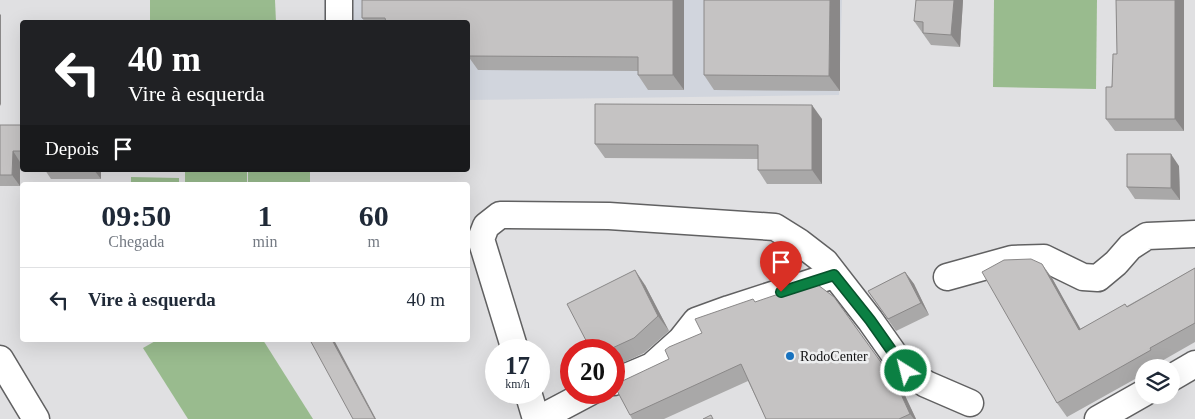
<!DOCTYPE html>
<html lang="pt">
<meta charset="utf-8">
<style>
body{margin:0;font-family:Georgia,serif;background:#f6f6f7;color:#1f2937;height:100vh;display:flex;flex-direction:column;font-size:19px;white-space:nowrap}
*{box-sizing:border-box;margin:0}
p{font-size:16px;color:#747a83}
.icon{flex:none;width:28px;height:28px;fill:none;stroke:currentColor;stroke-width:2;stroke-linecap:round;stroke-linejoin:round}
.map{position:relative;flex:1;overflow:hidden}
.side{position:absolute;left:20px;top:182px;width:450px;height:160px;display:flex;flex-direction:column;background:#fff;border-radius:5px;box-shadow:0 5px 20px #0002}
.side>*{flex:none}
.top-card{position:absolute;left:20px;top:20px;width:450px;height:152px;border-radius:5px;box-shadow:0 5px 20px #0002;background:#202124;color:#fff;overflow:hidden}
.tools{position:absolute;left:1135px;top:359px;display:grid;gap:10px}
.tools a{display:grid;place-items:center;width:45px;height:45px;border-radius:50%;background:#fff;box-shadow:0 5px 20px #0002;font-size:25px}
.speed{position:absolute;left:485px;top:339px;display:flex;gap:10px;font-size:25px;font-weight:700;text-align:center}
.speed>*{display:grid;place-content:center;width:65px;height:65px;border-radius:50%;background:#fff;box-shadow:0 5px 20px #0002;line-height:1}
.speed small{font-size:12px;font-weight:400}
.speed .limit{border:8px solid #d22;background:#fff;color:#111}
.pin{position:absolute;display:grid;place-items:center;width:42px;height:42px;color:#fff;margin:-51px -21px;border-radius:50% 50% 50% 0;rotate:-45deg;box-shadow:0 0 5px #0007}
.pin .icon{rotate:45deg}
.me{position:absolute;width:55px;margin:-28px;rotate:324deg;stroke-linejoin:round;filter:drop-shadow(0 0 4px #0008)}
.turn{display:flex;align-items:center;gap:18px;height:105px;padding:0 25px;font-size:22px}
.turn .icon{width:65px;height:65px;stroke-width:2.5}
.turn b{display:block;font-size:35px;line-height:42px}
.then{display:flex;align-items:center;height:48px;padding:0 25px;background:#0003;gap:10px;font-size:19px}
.eta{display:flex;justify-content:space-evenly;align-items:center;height:85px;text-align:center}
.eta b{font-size:30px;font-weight:800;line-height:35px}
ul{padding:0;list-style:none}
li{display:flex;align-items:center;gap:15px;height:65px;padding:0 25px;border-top:1px solid #e0e1e3}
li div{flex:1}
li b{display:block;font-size:19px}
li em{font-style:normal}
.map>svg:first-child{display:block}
</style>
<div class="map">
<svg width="1195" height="419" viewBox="0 0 1195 419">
<rect width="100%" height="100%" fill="#e0e0e2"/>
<!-- built -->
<polygon fill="#d1d5dd" points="324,0 842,0 839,95 468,100 468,22 324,22"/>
<!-- green -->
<g fill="#99bb8e">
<polygon points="150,0 275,0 276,22 150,22"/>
<polygon points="994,0 1097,0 1096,89 993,87"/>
<rect x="185" y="170" width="62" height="15"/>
<rect x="248" y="170" width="62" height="15"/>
<polygon points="131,177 179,178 179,185 131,185"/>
<polygon points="157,340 263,340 313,419 188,419 143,348"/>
</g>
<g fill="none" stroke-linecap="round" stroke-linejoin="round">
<!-- minor casing -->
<g stroke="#616162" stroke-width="29">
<g id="minor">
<polyline points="339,22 339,0"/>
<polyline points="947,277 1012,259 1044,258 1083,277 1098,278 1116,263 1130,247 1147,236 1195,234"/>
<polyline points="515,350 481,239 486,226 500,215 609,216 775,227 799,242 825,262 870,320 906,371 926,384 970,403"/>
<polyline points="0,359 36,419"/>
<polyline points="1171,378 1195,364"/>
<polyline points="614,382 652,366 681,340 696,321 729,309 834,275"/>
<polyline points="528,392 536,419"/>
<polyline points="539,419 590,392"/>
<polyline points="1098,419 1144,393"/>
</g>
</g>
<!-- minor -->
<use href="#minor" stroke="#fff" stroke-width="26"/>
</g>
<!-- wall -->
<g fill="#a9a8a8">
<polygon points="684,0 684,90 648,90 638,75 638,71 478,70 468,56 468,22 365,22 362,18"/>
<polygon points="840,0 840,91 714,90 704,75"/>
<polygon points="963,0 960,47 931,45 914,21"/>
<polygon points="1116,0 1184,0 1184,131 1115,131 1106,119 1117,54"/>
<polygon points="822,119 822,184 767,184 758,170 758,159 605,158 595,144"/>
<polygon points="0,125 22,125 22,162 20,162 20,186 0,186"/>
<polygon points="1179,166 1180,200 1135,199 1127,187"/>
<polygon points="45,170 101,170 101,179 51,179"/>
<polygon points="1195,268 1195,342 1160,362 1161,364 1155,368 1144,368 1144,374 1067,417 1057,403 1052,278 1080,329 1127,306"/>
<polygon points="905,272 914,284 929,315 896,331 868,291"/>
<polygon points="645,285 669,331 644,353 614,367 614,350 591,350"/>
<polygon points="755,302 883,365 900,385 916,419 766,419 748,381 664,419 632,419 630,415 669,359 702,333"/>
</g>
<!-- shaded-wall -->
<g fill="#8a8888">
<polygon points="673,0 684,0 684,90 673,75"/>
<polygon points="830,0 840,0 840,91 829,76"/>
<polygon points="954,0 963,0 960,47 951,35"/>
<polygon points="1175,0 1184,0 1184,131 1175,119"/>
<polygon points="0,14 1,15 1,106 0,104"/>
<polygon points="812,105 822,119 822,184 812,170"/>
<polygon points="13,151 20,162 20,186 12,175"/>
<polygon points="1171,154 1179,166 1180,200 1171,188"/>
<polygon points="94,170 101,170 101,179"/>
<polygon points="1042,264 1052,278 1089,344 1079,330"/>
<polygon points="635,270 645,285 669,331 658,316"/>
<polygon points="905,272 914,284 929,315 921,303"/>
<polygon points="332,340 334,340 376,419 375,419"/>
<polygon points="890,370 900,385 916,419 914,419 910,414"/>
</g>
<!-- building -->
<g fill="#c5c3c3" stroke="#8a8888">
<polygon points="362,0 673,0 673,75 638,75 638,57 468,56 468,22 386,22 385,18 362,18"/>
<polygon points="704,0 830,0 829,76 704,75"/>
<polygon points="916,0 954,0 951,35 923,33 923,22 914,21"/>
<polygon points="1116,0 1175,0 1175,119 1106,119 1106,87 1112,87 1113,54 1117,54"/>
<polygon points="595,104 812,105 812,170 758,170 758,145 595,144"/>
<polygon points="0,125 22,125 22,151 13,151 12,175 0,175"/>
<polygon points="1127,154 1171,154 1171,188 1127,187"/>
<polygon points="1031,259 1042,264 1079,330 1125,304 1127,307 1195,268 1195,323 1150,348 1151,350 1057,403 982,272 1004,260"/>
<polygon points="635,270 658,316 634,338 608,350 591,350 567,304"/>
<polygon points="905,272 921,303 888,319 868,291"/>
<polygon points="814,282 834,297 883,365 890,370 910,414 899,419 766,419 741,364 630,415 614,385 669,359 665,350 669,347 702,333 695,319 753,299 755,302"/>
<polygon points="310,340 332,340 375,419 353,419"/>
<polygon points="711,415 713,419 703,419"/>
</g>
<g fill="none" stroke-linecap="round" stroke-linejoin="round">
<!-- route casing -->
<g stroke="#07532c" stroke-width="12">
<polyline id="route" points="781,292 834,275 870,320 906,371"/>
</g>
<!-- route -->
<use href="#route" stroke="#0b8043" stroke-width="9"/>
</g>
<!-- markers -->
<circle fill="#1772bf" stroke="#edeeef" stroke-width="2" cx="790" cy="356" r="5"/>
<g text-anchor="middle" stroke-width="5" stroke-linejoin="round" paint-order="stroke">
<!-- poi labels -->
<g font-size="14" fill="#111112" stroke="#edeeef" text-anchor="start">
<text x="800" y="361">RodoCenter</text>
</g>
</g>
</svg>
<div class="tools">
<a><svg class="icon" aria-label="layers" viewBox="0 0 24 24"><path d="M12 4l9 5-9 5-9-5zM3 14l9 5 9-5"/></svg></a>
</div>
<div class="speed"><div>17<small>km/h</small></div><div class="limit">20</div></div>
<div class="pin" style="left:781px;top:292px;background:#d93025"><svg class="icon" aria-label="arrive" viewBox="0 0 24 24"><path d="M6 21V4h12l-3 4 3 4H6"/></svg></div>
<svg class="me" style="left:906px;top:371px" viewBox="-20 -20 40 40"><circle r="17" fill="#0b8043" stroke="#fff" stroke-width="3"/><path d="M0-11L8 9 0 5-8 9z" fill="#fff"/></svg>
<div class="top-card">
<div class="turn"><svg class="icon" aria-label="left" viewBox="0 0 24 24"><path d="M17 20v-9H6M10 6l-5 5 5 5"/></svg><div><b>40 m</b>Vire à esquerda</div></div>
<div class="then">Depois<svg class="icon" aria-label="arrive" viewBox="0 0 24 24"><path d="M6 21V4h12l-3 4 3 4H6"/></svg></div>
</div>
<section class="side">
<div class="eta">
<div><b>09:50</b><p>Chegada</p></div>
<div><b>1</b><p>min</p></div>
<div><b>60</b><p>m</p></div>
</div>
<ul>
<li><svg class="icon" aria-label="left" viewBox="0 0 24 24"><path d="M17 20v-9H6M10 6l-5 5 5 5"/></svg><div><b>Vire à esquerda</b></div><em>40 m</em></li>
</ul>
</section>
</div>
